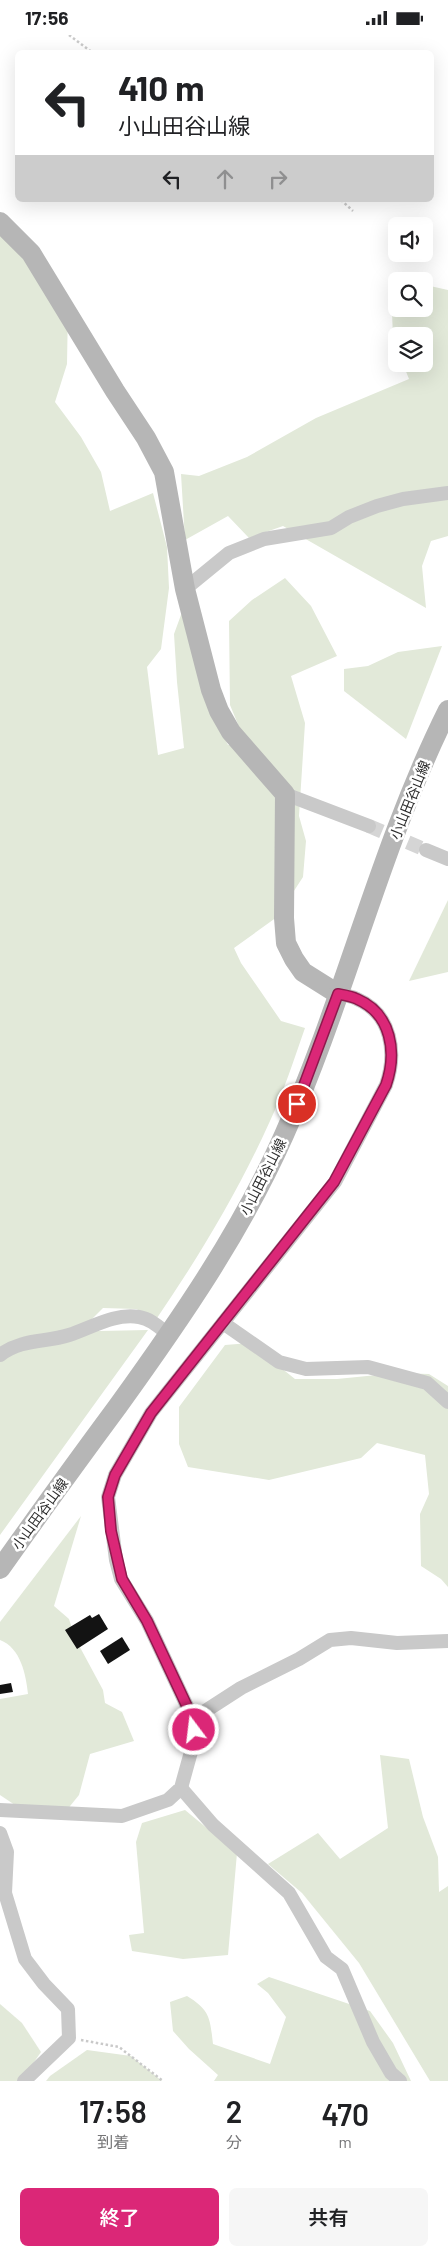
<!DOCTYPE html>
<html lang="ja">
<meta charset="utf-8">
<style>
body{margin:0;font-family:Barlow,"Noto Sans JP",sans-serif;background:#f6f6f6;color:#202124;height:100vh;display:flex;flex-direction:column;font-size:19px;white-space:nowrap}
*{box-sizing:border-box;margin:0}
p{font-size:16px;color:#757577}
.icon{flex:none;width:28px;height:28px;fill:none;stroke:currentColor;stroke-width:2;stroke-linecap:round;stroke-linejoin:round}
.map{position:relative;height:2046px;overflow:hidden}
.sheet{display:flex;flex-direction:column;background:#fff;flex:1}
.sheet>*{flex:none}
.banner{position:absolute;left:15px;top:15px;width:419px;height:152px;border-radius:8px;box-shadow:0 5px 20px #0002;background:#fff;color:#202124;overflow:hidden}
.buttons{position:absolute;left:388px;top:182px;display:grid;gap:10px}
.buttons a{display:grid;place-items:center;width:45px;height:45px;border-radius:8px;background:#fff;box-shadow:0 5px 20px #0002;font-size:25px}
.pin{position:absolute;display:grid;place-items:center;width:42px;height:42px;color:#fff;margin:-21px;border:2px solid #fff;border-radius:50%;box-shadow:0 1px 5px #0007}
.me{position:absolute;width:55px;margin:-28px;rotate:345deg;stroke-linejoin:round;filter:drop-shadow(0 0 4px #0008)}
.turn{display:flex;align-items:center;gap:18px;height:105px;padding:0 20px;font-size:22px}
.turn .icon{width:65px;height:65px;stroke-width:2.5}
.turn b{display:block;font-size:35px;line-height:42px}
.lanes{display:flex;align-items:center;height:48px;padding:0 20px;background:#0003;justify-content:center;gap:25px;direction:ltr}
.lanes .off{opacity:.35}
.eta{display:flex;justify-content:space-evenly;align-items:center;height:85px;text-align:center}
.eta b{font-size:30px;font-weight:600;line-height:35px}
.primary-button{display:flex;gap:10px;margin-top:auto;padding:10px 20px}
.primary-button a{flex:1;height:58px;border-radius:8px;background:#db2777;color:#fff;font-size:20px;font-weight:600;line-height:58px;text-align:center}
.primary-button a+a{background:#f6f6f6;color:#202124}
.status{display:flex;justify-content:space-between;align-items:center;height:35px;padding:0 25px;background:#fff;direction:ltr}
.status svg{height:14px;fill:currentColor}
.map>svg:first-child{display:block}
</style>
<div class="status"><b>17:56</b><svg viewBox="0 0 49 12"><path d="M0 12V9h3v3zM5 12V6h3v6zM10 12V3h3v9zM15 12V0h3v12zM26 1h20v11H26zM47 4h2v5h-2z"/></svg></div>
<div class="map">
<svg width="448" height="2046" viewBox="0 0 448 2046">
<rect width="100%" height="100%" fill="#fff"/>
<!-- green -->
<g fill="#e2e9d9">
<path d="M0,194l68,78 -1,57 -12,38 26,35 20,35 9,39 43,-18 14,54 2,41 -8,61 -14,18 11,88 26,-7 -7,-66 -3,-48 11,-30 18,92 25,49h15l-1,-11 -12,-29 -1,-84 23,-21 33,-22 26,28 26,50 -46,20 14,47 -6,93 7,25 -3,36 -26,40 -43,31 7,15 40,58 24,7c-11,31 -21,63 -35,93 -31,69 -70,134 -113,197l-21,-9 -33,-1 -19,19 15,4 49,-1 -148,205z"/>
<polygon points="430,251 448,255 448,501 431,506 422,531 426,573 283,491 249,503 228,481 185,505 181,439 199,441 247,422 316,383 409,344 403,329 424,329 424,301 396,301 396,311 393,304 392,276 400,274 424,274 424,267 427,265"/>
<polygon points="442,611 406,704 344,656 344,634 368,631 398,617"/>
<polygon points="448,865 448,937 409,946"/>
<polygon points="250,1308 295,1344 337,1344 397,1338 429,1339 448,1351 448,1552 441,1544 421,1531 420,1479 429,1459 425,1420 377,1408 361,1423 269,1445 188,1432 179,1409 179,1372 225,1310"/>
<path d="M81,1481l-27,90 15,13 6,19 28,52 2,13 17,9 12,29 -44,13 -11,41 -13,16 -39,2 -27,-18v-96l28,-5c-2,-19 -7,-46 -28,-54v-18z"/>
<polygon points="380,1720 409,1724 423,1782 438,1822 439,1857 448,1851 448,2046 430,2046 359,1928 302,1858 268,1829 318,1798 340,1824 388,1793"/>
<polygon points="185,1775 237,1818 228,1920 183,1924 132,1916 129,1900 144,1898 136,1807 142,1788"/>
<path d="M269,1942l101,34 23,32 18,38h-197l4,-6 -29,-26 -16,-18 -3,-29 17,-6c23,14 23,22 26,48l57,20 16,-47 -18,-24 -11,-9z"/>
<polygon points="0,1969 22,1988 41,2017 21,2046 0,2046"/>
<polygon points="87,2015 131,2021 162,2046 46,2046 50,2041"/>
</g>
<!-- building -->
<g fill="#131313">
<polygon points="99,1579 108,1594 77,1614 65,1595 90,1580 92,1583"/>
<polygon points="122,1602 130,1615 108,1629 100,1616"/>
<polygon points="11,1648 13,1657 0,1659 0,1650"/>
</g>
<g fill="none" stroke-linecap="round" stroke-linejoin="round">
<!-- street-tunnel -->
<polyline stroke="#d5d5d5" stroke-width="14" stroke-dasharray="14 7" stroke-linecap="butt" points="369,791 426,815"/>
<!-- path -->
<g stroke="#c9c9c9" stroke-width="2.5" stroke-dasharray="2.5 2.5" stroke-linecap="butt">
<polyline points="69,0 93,18"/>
<polyline points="341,165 353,176"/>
<polyline points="81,2005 119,2012 163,2046"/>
</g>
<!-- street -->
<g stroke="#c9c9c9" stroke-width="14">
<polyline points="185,554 229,518 264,504 331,493 349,482 377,471 403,464 448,458"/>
<polyline points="285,759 369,791"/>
<polyline points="426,815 448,824"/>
<polyline points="223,1288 279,1327 306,1334 368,1332 427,1348 448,1367"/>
<path d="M0,1320c23,-17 45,-12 69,-20 24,-8 45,-22 70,-18 12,2 21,11 30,18"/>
<polyline points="193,1684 241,1653 299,1624 330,1605 351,1603 397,1608 448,1606"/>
<polyline points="181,1753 213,1790 289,1858 326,1922 342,1934 373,2007 391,2038 400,2046"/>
<path d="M0,1775l122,6 46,-16 13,-12 13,-47 -1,-22 -46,-98 -26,-42 -5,-19 -8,-63 7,-22 36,-62 184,-231 51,-97c11,-32 6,-71 -29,-86 -6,-3 -13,-4 -19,-5"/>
<polyline points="0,1798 7,1817 5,1858 25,1924 44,1949 68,1974 69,2003 24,2046"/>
</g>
<!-- secondary -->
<g stroke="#b6b6b6" stroke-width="20">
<polyline points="0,187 31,218 115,356 146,403 164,437 185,554 211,655 219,676 231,697 285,759 284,883 286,908 294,924 303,937 338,959"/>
<path d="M0,1534c39,-55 78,-109 118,-163 62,-86 123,-174 166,-271 62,-139 96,-289 164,-425"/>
</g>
</g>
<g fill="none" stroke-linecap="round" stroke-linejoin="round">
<!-- route casing -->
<g stroke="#8e194d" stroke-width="12">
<path id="route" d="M194,1695l-1,-11 -46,-98 -25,-42 -11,-48 -3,-34 7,-22 36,-62 183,-231 52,-97c11,-32 6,-71 -29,-86 -6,-3 -13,-4 -19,-5l-41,110"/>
</g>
<!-- route -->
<use href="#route" stroke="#db2777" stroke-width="9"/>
</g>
<g text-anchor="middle" stroke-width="5" stroke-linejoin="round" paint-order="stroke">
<!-- street labels -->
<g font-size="14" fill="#2c2c2c" stroke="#fff">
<text transform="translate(410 765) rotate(-68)" y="5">小山田谷山線</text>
<text transform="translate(263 1142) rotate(-63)" y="5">小山田谷山線</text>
<text transform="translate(40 1479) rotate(-54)" y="5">小山田谷山線</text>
</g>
</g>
</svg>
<div class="buttons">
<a><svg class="icon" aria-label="sound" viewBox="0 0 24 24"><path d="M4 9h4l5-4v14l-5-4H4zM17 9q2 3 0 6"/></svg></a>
<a><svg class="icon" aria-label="search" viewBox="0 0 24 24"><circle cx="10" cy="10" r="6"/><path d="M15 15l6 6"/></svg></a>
<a><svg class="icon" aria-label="layers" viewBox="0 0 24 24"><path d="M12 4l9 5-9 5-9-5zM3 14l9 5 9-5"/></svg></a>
</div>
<div class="pin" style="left:297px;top:1069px;background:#d93025"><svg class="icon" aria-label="arrive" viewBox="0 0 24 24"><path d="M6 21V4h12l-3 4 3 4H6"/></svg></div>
<svg class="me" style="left:194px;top:1695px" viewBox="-20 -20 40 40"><circle r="17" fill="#db2777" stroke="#fff" stroke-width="3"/><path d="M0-11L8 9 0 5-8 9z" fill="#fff"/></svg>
<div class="banner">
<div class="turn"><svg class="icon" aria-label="left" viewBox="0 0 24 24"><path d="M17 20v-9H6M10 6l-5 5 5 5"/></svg><div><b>410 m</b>小山田谷山線</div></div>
<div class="lanes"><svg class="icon" aria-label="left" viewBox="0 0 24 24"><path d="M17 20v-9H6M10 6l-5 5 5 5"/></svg><svg class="icon off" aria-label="ahead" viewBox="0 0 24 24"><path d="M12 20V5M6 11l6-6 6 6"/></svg><svg class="icon off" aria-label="right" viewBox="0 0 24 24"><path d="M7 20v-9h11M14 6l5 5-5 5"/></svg></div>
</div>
</div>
<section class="sheet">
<div class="eta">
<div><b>17:58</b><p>到着</p></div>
<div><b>2</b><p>分</p></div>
<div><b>470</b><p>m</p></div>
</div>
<div class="primary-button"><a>終了</a><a>共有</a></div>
</section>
